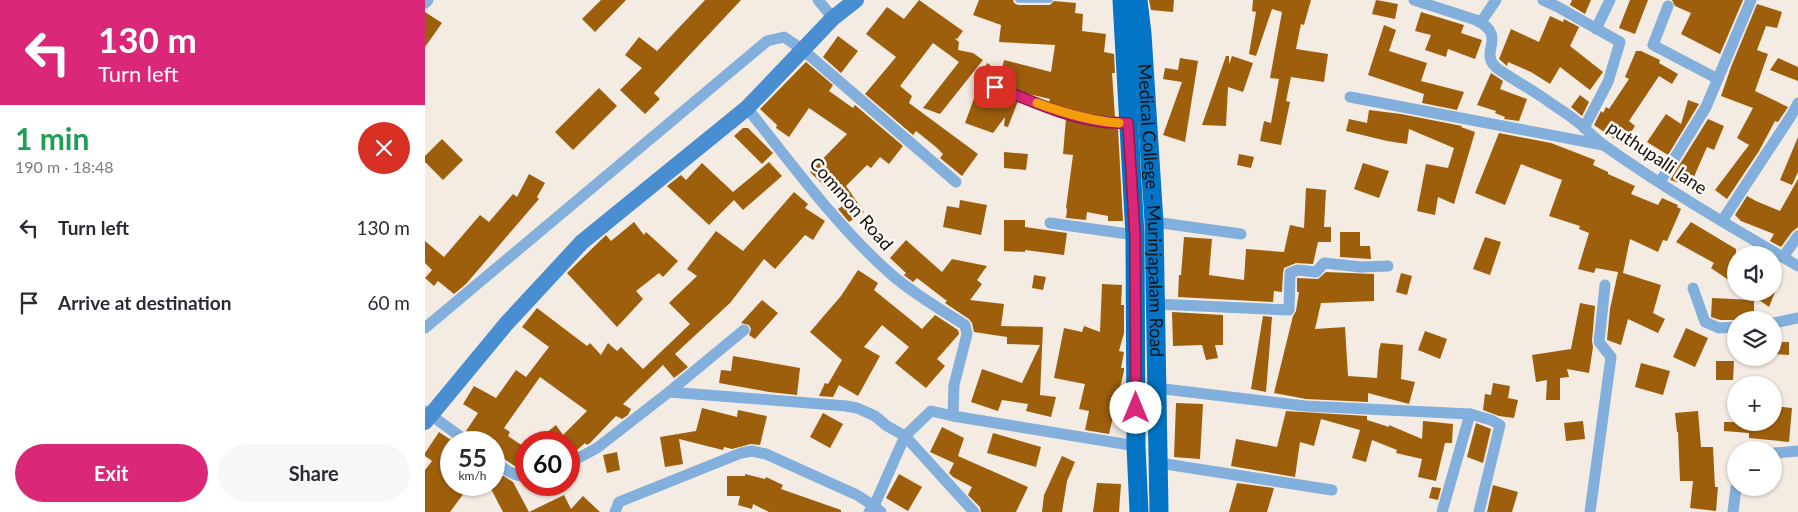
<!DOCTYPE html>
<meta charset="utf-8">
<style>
body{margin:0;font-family:Lato,sans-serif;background:#f7f7f7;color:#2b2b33;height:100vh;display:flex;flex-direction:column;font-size:19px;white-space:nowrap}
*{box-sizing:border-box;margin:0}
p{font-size:16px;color:#7c7c81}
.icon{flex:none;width:28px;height:28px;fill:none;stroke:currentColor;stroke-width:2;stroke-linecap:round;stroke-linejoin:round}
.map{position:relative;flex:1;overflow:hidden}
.drawer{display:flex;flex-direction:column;background:#fff;width:425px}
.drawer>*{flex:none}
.banner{background:#db2777;color:#fff;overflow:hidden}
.buttons{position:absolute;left:1302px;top:246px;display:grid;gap:10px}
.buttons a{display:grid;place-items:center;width:55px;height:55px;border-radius:50%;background:#fff;box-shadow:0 1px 4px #0004;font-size:25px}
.speed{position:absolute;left:15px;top:431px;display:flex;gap:10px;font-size:25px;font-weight:700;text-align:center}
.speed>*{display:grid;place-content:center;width:65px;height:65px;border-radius:50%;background:#fff;box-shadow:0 1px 4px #0004;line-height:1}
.speed small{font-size:12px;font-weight:400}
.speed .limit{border:8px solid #d22;background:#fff;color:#111}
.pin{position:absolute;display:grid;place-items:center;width:42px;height:42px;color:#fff;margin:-21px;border-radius:10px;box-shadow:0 2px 8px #0006}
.me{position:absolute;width:55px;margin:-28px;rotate:0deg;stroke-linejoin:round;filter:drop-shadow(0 0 4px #0008)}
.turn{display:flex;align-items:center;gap:18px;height:105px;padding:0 15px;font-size:22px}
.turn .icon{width:65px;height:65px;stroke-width:2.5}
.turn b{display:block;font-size:35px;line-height:42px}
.round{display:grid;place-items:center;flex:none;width:52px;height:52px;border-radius:26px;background:#f7f7f7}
.headline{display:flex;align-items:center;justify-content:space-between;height:85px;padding:0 15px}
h1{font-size:30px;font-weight:700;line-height:38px;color:#1e9e55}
.cta{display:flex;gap:10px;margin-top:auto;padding:10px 15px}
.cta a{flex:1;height:58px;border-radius:30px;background:#db2777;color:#fff;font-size:20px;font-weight:700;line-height:58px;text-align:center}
.cta a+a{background:#f7f7f7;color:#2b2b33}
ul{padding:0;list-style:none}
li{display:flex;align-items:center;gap:15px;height:75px;padding:0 15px}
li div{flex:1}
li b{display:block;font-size:19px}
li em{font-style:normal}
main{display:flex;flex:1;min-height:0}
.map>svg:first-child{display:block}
</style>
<main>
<section class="drawer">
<div class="banner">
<div class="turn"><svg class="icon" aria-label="left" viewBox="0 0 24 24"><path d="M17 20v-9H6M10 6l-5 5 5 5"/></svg><div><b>130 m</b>Turn left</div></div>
</div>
<div class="headline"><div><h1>1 min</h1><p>190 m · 18:48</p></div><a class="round" style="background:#d93025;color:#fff"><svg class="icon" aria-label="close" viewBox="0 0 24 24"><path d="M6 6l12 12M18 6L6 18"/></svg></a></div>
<ul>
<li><svg class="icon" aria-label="left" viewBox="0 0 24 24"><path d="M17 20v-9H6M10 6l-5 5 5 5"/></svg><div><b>Turn left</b></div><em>130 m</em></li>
<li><svg class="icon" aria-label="arrive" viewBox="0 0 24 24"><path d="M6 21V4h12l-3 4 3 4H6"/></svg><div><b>Arrive at destination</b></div><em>60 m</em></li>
</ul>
<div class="cta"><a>Exit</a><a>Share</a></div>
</section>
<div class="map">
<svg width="1373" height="512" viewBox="0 0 1373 512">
<rect width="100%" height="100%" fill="#f4ebe3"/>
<!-- building -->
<g fill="#9e5f0d">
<polygon points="176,0 201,0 170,32 157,19"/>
<polygon points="280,0 316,0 229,93 235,99 220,114 195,90 217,68 200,55 214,37 232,51"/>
<polygon points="494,0 538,31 532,39 529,38 534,42 533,50 548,53 558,60 515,114 498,108 534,62 508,43 475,86 487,96 484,103 553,154 537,176 515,158 518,154 511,147 491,131 488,135 440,94 471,57 441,34 462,7 479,19"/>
<polygon points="554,0 588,0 589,3 593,5 625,5 629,1 651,3 650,13 658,14 657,31 681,34 679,52 689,54 690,73 687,73 690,117 673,116 635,107 624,102 625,99 599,93 570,82 566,85 567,90 593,101 583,127 579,126 580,117 568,133 540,123 562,63 576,73 579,60 626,72 630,45 574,42 576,25 548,15"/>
<polygon points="724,0 749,0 748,12 726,10"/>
<polygon points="828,0 886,0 879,25 876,24 871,49 903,54 899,82 866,77 861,101 865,102 856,145 835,141 839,121 846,123 854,79 845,78 857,12 847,9 831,56 824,54 831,12 827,11"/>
<polygon points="951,0 973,4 970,19 947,14"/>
<polygon points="1147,0 1166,0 1160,14 1145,5"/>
<polygon points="1205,0 1223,0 1210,34 1194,28"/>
<polygon points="1247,0 1318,0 1295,54 1256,34 1266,13 1250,6"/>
<polygon points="1332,4 1357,12 1352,28 1341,26 1332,50 1343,54 1330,91 1363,107 1353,122 1350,121 1334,151 1302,199 1290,190 1324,145 1312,138 1328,108 1296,96 1306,67"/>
<polygon points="0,12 17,23 0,47"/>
<polygon points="996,12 1039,25 1036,33 1057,40 1050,59 1023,49 1021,57 1000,50 1006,35 990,31"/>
<polygon points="1125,16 1138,22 1139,19 1154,27 1145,46 1178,72 1165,90 1135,67 1125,84 1106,72 1083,62 1082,66 1074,59 1086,29 1114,42"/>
<polygon points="959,25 971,30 964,51 1002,63 996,81 1039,92 1032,110 997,103 999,94 943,75"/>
<polygon points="413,36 433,51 416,73 398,57"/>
<polygon points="1211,51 1216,51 1235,60 1234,63 1253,74 1247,84 1234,76 1204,121 1210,126 1198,145 1169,125 1176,111 1178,113 1181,107 1184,109 1204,79 1200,77"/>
<polygon points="801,56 804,56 804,64 807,56 828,63 818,92 803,87 801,126 777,125"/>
<polygon points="755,58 773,61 760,142 738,135 757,82 738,79 740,68 753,70"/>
<polygon points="1353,58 1373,67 1373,81 1345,70"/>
<polygon points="381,62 408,85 404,91 428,108 430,105 478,146 464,164 455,157 446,168 442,165 421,186 439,212 424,222 413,209 419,205 385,172 422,134 384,108 364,137 351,128 352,125 335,109"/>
<polygon points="1066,73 1078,81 1075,89 1102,99 1094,121 1079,119 1080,117 1070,113 1071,111 1052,105"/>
<polygon points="174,88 192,106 148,150 130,132"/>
<polygon points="1155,95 1164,102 1157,116 1146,107"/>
<polygon points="1263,100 1274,104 1243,155 1222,142 1241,114 1256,124"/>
<polygon points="944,110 976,114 1037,126 1036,127 1050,132 1029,204 1013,197 1010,215 992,211 1001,164 1023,168 1029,148 984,129 982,144 962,141 921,131 924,119 942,123"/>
<polygon points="641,118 671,126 690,127 690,129 693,129 698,221 683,221 683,216 662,212 661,220 641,218 642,209 641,208 648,155 638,154"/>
<polygon points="1283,119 1299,126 1289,150 1282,147 1268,179 1257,174 1255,183 1245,180"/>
<polygon points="318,128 323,128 348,153 337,164 309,136"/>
<polygon points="1074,133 1126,143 1170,160 1168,165 1183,172 1183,174 1210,186 1206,194 1233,205 1237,198 1253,205 1252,207 1256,209 1242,241 1238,240 1233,252 1205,239 1198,273 1236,285 1228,313 1240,319 1233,333 1203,319 1196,345 1182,340 1185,309 1193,272 1171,268 1169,273 1153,269 1164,233 1154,229 1155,226 1124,216 1137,180 1096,164 1080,205 1050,193"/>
<polygon points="1373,137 1373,172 1367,185 1355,180"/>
<polygon points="17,139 38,160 18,180 0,162 0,156"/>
<polygon points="579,152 603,154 601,170 579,168"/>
<polygon points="814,154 829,157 826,168 812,165"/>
<polygon points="344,162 357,176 318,210 309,200 284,225 242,186 256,175 261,180 277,163 308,192"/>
<polygon points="938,163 964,171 954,198 929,189"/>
<polygon points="104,174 120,183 112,197 114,199 41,284 29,294 13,281 9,286 0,278 7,270 0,263 0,241 19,257 55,215 64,222 88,194 92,197"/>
<polygon points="1373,179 1373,227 1367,232 1356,247 1345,241 1349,234 1316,221 1310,215 1322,196 1331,201 1355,211"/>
<polygon points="881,188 901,190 899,227 906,227 906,242 893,242 888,264 871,263 859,268 858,273 857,292 849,291 848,302 753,297 754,275 756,275 759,237 787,239 784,275 819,280 821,249 859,252 865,225 879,228"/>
<polygon points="369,192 383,204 380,208 400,221 388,240 380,235 350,269 339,259 305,303 250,354 263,367 249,378 238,365 198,404 206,409 203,415 197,419 191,416 165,443 162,445 160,443 152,450 144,455 144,442 124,442 121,437 121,433 131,425 138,435 162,411 115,377 79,428 85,432 83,436 101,448 101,462 97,460 92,467 88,465 72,454 73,453 69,450 69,442 50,442 48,436 41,431 53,413 38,404 49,386 71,398 91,370 101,377 124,347 97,327 112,308 162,346 165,343 176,355 183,343 192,351 196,347 218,369 265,324 244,303 272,276 262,269 291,231 318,251"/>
<polygon points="535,200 562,205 556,235 518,227 522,206 534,208"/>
<polygon points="579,220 600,220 600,227 642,233 639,255 600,250 600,252 579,251"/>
<polygon points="209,222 219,235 221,232 253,261 238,277 234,273 211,291 218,299 192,327 142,273 181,235 186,241"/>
<polygon points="1266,222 1311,249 1311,285 1286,268 1289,263 1251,242"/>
<polygon points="915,232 935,232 935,246 945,246 946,259 915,257"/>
<polygon points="1060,237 1076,242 1065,275 1048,269"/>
<polygon points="481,240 517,272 527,259 562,266 552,280 557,284 545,300 579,304 576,326 618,327 615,395 631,397 626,417 601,411 603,404 577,400 573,411 546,402 557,369 597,383 615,345 582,344 582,337 549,332 547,323 544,319 520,303 522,301 492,278 488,282 480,276 479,275 481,273 465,258"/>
<polygon points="433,270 453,283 449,290 497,329 510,315 533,330 534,334 512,359 520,366 501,388 470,363 484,347 457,325 439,347 455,356 433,396 414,385 408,397 394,396 400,383 403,384 417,360 385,332 416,296"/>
<polygon points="901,272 949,274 949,301 896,303 890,329 920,327 923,376 952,378 954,350 956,343 978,345 976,379 990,382 984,404 943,393 943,402 881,399 849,393 868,316 871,311 874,292 872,292 872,278 893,279"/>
<polygon points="976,273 987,276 982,295 971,292"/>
<polygon points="609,275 621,277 618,290 607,288"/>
<polygon points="677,284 697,285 696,305 699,305 699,333 694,351 699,352 696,368 699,368 699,371 684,434 660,430 664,411 654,409 660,384 629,378 639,328 657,332 659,326 675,332"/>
<polygon points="1323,292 1350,292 1344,307"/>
<polygon points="1287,298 1329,300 1329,320 1295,320 1286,317"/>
<polygon points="337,300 353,313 330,339 324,335 326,329 324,325 316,323"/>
<polygon points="1155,303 1170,306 1167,341 1168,347 1164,373 1142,369 1144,377 1135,378 1135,400 1121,400 1122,380 1111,382 1107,355 1146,349"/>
<polygon points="747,312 798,315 798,345 790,345 793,358 781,360 777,345 748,346"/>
<polygon points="838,316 847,317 841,392 826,389"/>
<polygon points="1261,328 1283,338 1270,367 1248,357"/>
<polygon points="1000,331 1022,339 1015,359 993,350"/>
<polygon points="1349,342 1364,342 1364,355 1349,354"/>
<polygon points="308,356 375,368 372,395 344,392 294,383 296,370 306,371"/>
<polygon points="1291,361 1309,361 1308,380 1291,380"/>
<polygon points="1216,363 1245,371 1238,395 1210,387"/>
<polygon points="1068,383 1085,386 1083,398 1093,400 1089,418 1074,416 1058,410 1060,394 1066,395"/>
<polygon points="751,403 778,404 775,459 749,457"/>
<polygon points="1349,406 1367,408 1364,442 1324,438 1324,433 1299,431 1299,422 1349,422"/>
<polygon points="277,408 312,417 313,410 342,416 335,445 326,444 307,449 299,447 298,450 254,439 258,464 240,467 235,437 271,431"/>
<polygon points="861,411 942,416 942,420 964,427 964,425 997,439 998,421 1028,424 1027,443 1020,443 1011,481 993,477 997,459 971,453 972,450 947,440 941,462 927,458 935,430 896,419 889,446 875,442 870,477 806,466 811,439 852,447"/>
<polygon points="1273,411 1276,447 1288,447 1290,487 1293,487 1291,511 1265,508 1268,481 1255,481 1253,432 1252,432 1250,413"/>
<polygon points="398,413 418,424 405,448 385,437"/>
<polygon points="1158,421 1160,439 1141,441 1139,423"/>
<polygon points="1051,423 1066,429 1058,463 1042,457"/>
<polygon points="517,427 539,438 533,456 603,487 591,512 556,512 555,507 543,495 547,487 528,477 524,473 529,463 505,452"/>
<polygon points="14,432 26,440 26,485 45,485 25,512 0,512 0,470 7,461 0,456 0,453"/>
<polygon points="568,433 616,447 611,467 562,453"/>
<polygon points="192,452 195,470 182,473 178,455"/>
<polygon points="637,456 650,462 642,481 637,512 617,512 619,495"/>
<polygon points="69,470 88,482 104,512 78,512 64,485 69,485"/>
<polygon points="320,474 340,479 341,477 358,485 356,489 416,510 416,512 344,512 328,504 327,509 313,505 315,496 302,496 302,476 320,476"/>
<polygon points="474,474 497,487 483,511 461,498"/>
<polygon points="672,483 696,484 694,512 668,512"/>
<polygon points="812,483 849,488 842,512 804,512"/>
<polygon points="1068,485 1093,492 1087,512 1062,512"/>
<polygon points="1007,487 1016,488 1013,500 1004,498"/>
<polygon points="139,495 146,509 158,496 175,512 104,512"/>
</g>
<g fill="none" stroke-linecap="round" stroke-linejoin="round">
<!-- lane -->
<g stroke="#82afdb" stroke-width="5.5">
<polyline points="593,0 625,0"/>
<polyline points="570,87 634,111 672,121 702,123"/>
</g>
<!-- street -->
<g stroke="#82afdb" stroke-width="11">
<polyline points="393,0 408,18"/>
<path d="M989,0l62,20c34,17 0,32 22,49 17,12 37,22 54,35 9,6 19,12 28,20 8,7 16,16 25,22 62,44 128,82 193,120"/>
<polyline points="1118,0 1133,7 1195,42 1183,82 1159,128"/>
<polyline points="0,3 3,0"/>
<polyline points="1243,6 1228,45 1293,79"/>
<polyline points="1056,22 1071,0"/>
<polyline points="1171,29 1185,0"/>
<polyline points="925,97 1178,145"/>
<path d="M322,108c46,57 90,119 145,167 22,19 48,34 73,50l2,9 -13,51 -1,31 -22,-5 -26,25 -31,70 -5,6"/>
<polyline points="1235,182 1281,107 1326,0"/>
<polyline points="1297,221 1366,116 1373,103"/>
<polyline points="729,222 816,234"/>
<polyline points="625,223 710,235"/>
<polyline points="1358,257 1373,236"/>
<polyline points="1268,288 1280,322 1294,328 1311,327"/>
<polyline points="731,304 864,310 865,273 873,270 891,272 899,263 936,267 963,266"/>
<polyline points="1349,323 1373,318"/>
<polyline points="0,328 342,41 359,37 378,50 531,182"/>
<polyline points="731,388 880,406 1045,414 1066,420 1075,425 1054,512"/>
<polyline points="244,392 421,406 432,408 450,416 462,426 480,436 549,512"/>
<polyline points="0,411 43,442"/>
<polyline points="528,416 711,446"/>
<polyline points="1349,453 1373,451"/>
<path d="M69,461c9,7 20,16 32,15"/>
<polyline points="144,463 172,448 244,392 319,330"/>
<polyline points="734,463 907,490"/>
<polyline points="190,512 194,502 316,453 327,451 341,454 432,495 449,506 456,512"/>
<polyline points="1017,512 1045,414"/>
<polyline points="1165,512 1186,357 1174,342 1180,285"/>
<polyline points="1308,512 1311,488"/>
</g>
<!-- secondary -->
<polyline stroke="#498ed0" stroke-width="16" points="0,422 81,324 157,242 322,108 408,18 431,0"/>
<!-- primary -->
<g stroke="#0475c6" stroke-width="19">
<polyline points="697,0 710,235 711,446 714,512"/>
<path id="s1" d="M713,0l4,34 12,188 5,290"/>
</g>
</g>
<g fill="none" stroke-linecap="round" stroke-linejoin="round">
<!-- route casing -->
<g stroke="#8e194d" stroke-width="12">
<path id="route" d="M570,87c33,12 67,29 102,34 10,2 21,2 31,2l7,113 1,172"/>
</g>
<!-- route -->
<use href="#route" stroke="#db2777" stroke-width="9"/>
<!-- slow -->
<path stroke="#f59e0b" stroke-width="9" d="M612,103c27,10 53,18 82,20"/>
</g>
<g text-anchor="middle" stroke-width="5" stroke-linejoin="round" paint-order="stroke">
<!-- street labels -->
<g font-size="18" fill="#151210" stroke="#fef9f4">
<text transform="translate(1232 158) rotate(34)" y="6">puthupalli lane</text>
<text transform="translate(426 204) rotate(49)" y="6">Common Road</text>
<text dy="6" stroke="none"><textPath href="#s1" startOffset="211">Medical College - Murinjapalam Road</textPath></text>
</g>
</g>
</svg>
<div class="buttons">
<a><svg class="icon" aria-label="sound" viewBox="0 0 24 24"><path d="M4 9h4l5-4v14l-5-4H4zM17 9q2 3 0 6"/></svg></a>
<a><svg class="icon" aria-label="layers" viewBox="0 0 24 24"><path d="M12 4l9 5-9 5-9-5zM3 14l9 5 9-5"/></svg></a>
<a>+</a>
<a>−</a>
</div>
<div class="speed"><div>55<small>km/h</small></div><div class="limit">60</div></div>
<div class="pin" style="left:570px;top:87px;background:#d93025"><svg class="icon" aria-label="arrive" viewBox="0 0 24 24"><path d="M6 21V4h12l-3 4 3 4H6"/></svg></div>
<svg class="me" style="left:711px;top:408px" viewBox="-20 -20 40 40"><circle r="19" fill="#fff"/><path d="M0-13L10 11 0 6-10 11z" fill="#db2777"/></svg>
</div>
</main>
